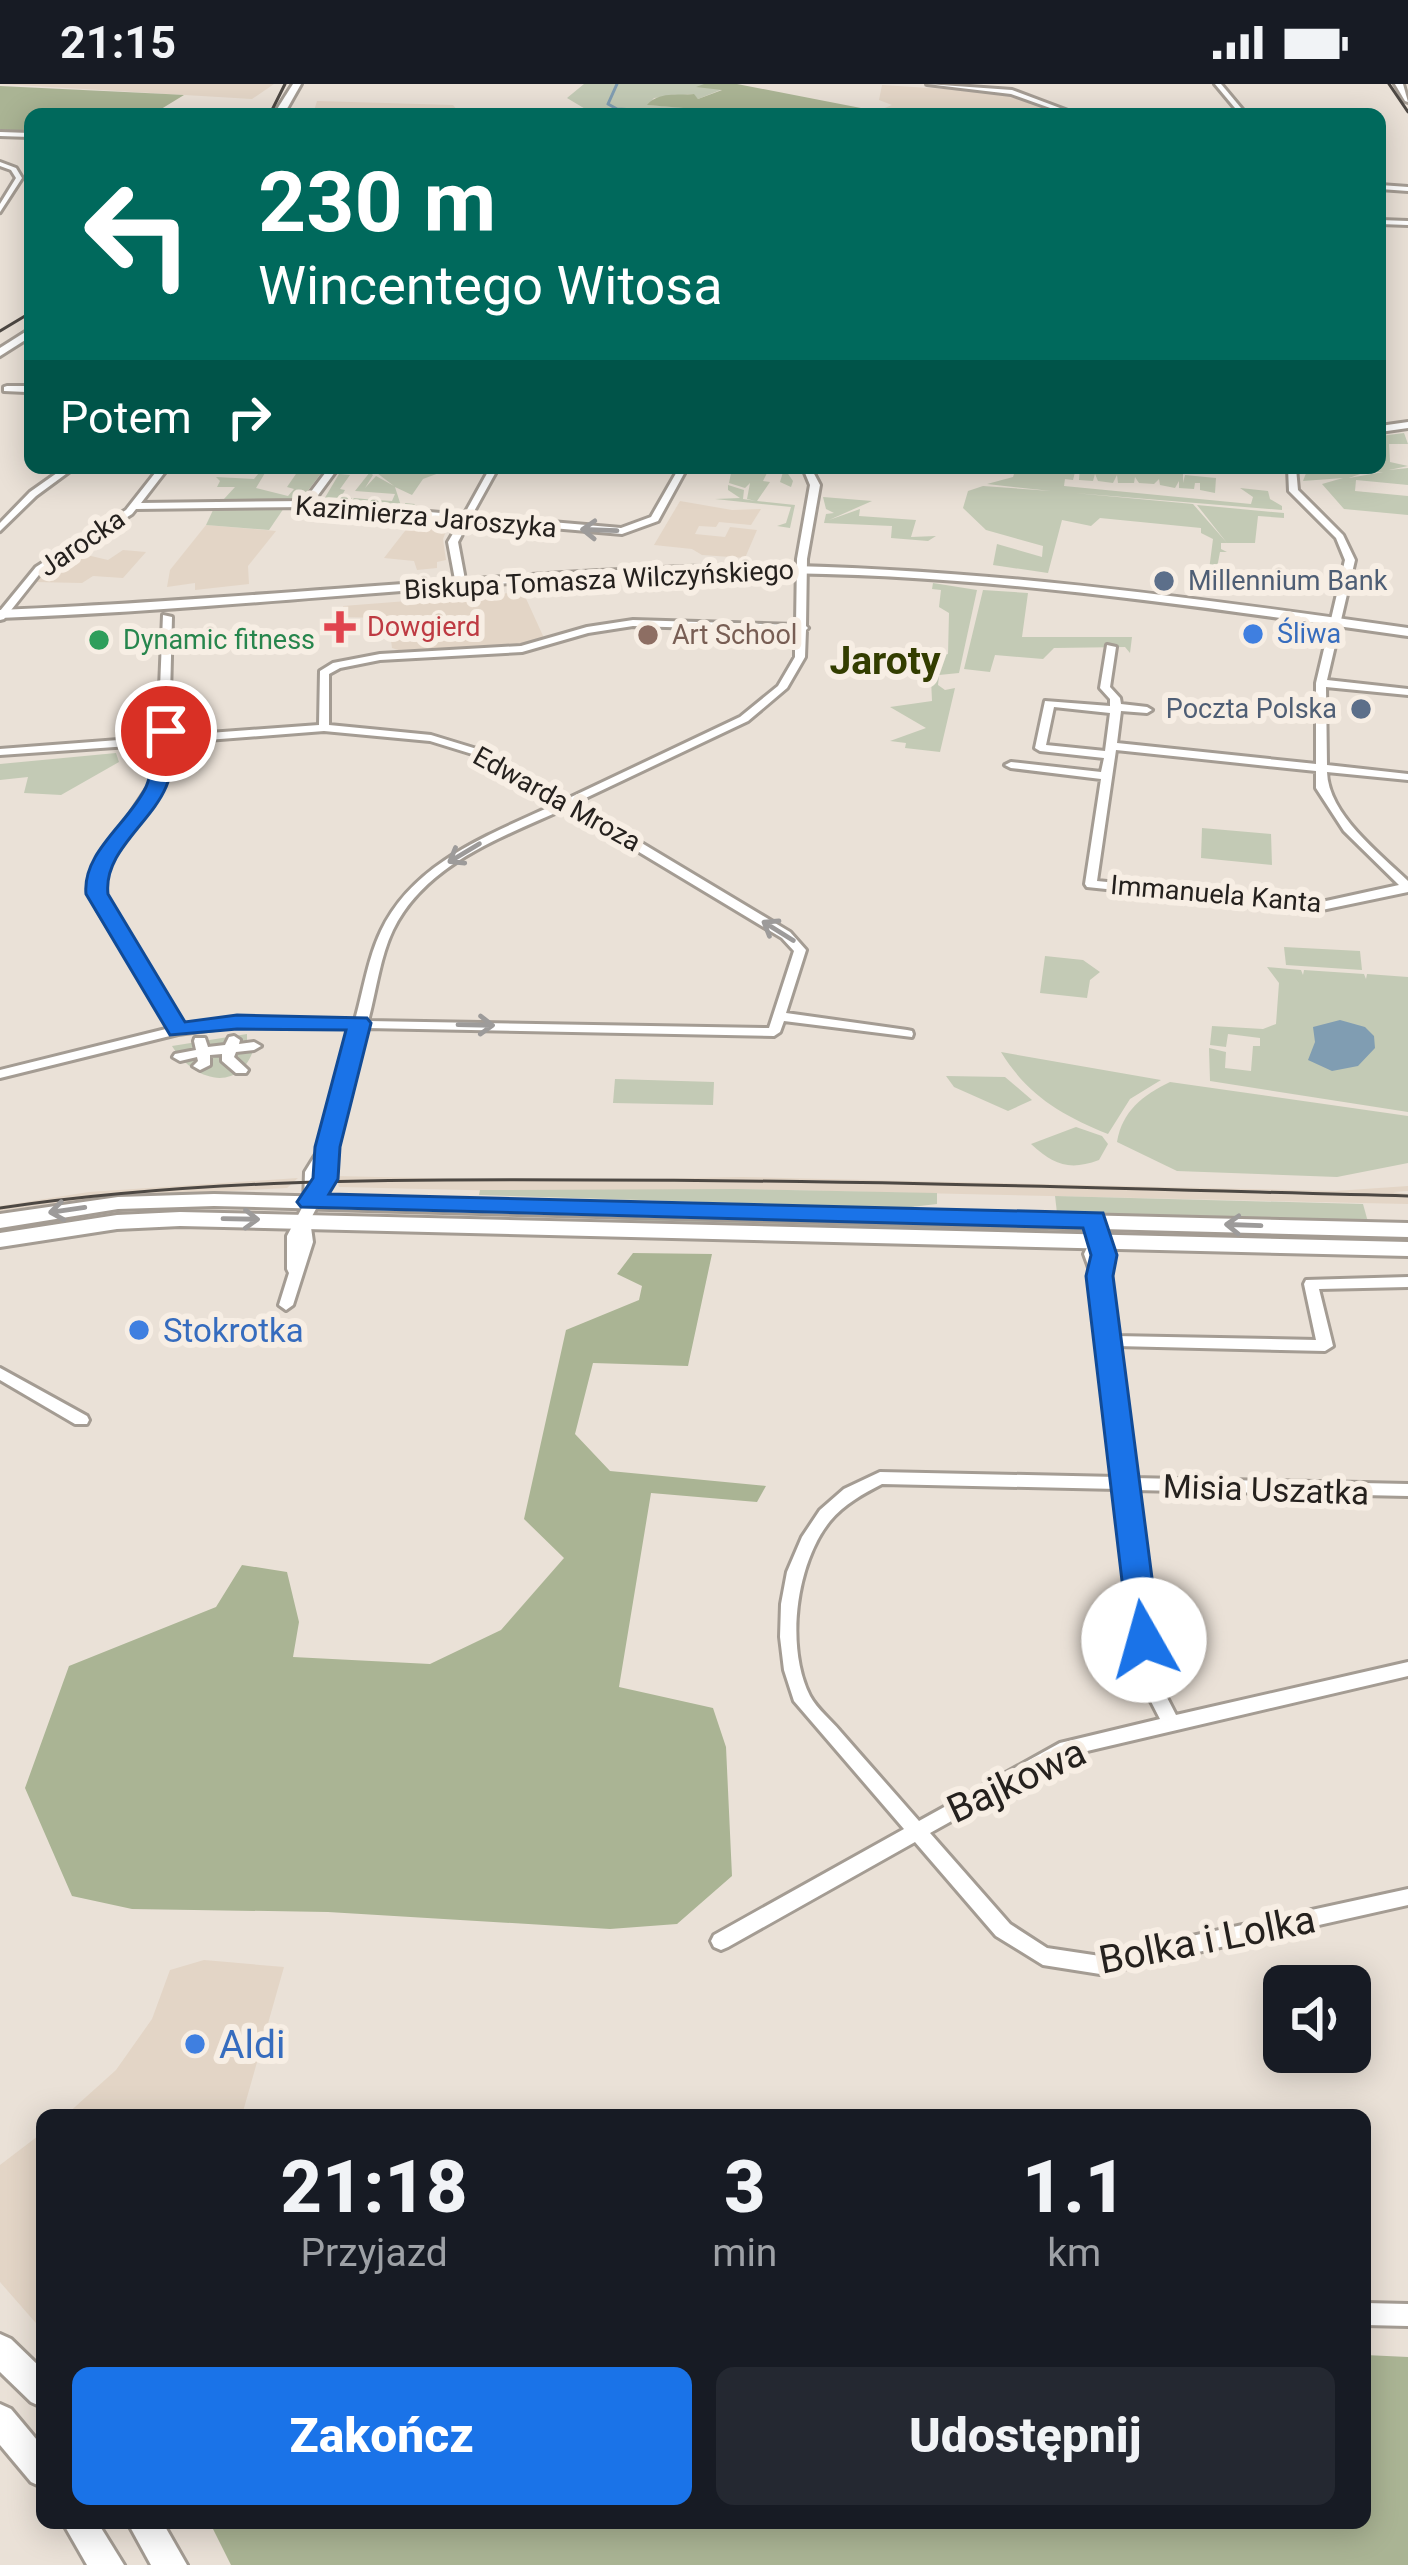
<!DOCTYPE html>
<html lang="pl">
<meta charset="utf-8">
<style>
body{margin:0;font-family:Roboto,sans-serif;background:#242831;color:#f1f3f6;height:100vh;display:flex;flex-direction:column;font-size:45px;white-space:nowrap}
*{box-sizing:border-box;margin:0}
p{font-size:39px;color:#9ea1a6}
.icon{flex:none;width:66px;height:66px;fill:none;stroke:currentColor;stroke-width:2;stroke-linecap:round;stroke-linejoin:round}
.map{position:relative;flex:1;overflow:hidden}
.drawer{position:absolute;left:36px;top:2025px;width:1335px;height:420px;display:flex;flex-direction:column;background:#171b24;border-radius:18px;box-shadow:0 6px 30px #0003}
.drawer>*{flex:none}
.guide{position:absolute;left:24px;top:24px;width:1362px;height:366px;border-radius:18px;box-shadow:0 6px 30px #0003;background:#00695c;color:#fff;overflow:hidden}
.tools{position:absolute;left:1263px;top:1881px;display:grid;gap:24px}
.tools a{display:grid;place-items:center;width:108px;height:108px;border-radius:18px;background:#171b24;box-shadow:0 6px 30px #0003;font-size:60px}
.pin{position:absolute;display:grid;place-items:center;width:102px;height:102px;color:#fff;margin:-51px;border:6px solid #fff;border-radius:50%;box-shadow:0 3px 12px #0007}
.me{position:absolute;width:132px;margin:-66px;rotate:353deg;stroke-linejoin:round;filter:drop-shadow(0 0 9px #0008)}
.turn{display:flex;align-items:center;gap:42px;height:252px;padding:0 36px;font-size:54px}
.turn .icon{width:156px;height:156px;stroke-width:2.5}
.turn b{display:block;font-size:84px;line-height:102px}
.then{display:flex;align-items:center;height:114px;padding:0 36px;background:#0003;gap:24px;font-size:45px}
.eta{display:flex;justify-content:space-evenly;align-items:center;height:204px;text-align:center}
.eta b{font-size:72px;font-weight:800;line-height:84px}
.primary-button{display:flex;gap:24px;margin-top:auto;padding:24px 36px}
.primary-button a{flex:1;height:138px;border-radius:18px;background:#1a73e8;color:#fff;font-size:48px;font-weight:800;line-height:138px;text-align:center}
.primary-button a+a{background:#242831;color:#f1f3f6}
.status{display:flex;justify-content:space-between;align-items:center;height:84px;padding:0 60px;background:#171b24;direction:ltr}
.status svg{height:33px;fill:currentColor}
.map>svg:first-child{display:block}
</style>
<div class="status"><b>21:15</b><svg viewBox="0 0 49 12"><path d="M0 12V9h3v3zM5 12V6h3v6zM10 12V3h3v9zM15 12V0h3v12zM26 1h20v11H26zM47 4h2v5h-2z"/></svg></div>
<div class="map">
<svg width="1408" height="2481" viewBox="0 0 1408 2481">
<rect width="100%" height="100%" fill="#eae1d7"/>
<!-- built -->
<g fill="#e3d5c6">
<polygon points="0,0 274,0 252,15"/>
<polygon points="882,1 1006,9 1059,30 870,30 892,21 879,16"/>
<polygon points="317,17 453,21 457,26 550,30 313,30"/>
<polygon points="680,417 732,426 761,425 751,441 719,438 716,443 699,442 695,450 725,453 730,443 757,446 745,474 702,471 692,465 654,461"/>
<polygon points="415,434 450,437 443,455 446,476 437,478 437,484 417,486 414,477 384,474"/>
<polygon points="206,441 276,447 248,482 249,500 195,506 195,499 167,503 170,486"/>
<polygon points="123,466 146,468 123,494 93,492 82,499 35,498 74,468 108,476"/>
<polygon points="523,508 544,554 511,563 398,566 392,564 388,534 335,533 343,529 343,522"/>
<polygon points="335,1092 555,1097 742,1093 1335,1107 1408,1102 1408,1107 1393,1108 1408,1110 1408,1120 737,1105 556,1108 339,1103"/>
<polygon points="298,1094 287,1104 121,1113 0,1131 0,1122 89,1108"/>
<polygon points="204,1876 284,1883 242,2031 66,2031 116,1986 152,1935 170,1886"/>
<polygon points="42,2049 42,2246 0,2198 0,2081"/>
</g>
<!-- green -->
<g fill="#c3cab5">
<polygon points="584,0 704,0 723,5 698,15 693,10 654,14 648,21 757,29 582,30 587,26 567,14"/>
<polygon points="1404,349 1408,360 1389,360 1390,378 1408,382 1389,386 1408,384 1408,401 1356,396 1355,407 1408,412 1408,431 1344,425 1322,400 1343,394 1303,397 1308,384 1358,389 1363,384 1363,389 1349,394 1383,388 1366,389 1366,384 1380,384 1380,352"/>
<polygon points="263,384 268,384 256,404 288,412 294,405 287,403 298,387 282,389 286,384 325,384 300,417 211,418 224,415 235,403 217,403 220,397 216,393 254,395"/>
<polygon points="732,384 784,384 793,397 791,403 780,398 783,388 768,387 763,397 770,398 757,417 795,421 790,444 777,442 786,439 791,423 715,415 740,414 728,406 728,401 744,406 743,415 756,417 747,415 750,399 745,404 729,399"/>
<polygon points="1016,384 1076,384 1073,396 1065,395 1064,402 1251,420 1253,413 1240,404 1268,407 1270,415 1282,422 1282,426 1074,409 1193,420 1227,459 1197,421 1284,429 1284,434 1258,432 1255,459 1221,459 1221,465 1227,468 1220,468 1216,489 1209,486 1213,455 1201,449 1201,444 1100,434 1091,442 1062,436 1048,489 993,481 997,460 1042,473 1043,462 986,446 963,424 968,407 983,402 1051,407 987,400 1013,393"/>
<polygon points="1080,384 1183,390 1183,399 1185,391 1216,394 1215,409 1200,406 1200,399 1195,399 1194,405 1179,404 1179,397 1175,404 1160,401 1159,395 1154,400 1139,399 1135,393 1134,399 1118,399 1117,391 1113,399 1098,397 1095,390 1093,397 1079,396"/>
<polygon points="373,386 439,389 423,395 412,411 395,403 402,425 407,425 405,419 415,420 409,426 318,417 323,417 339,390 350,391 340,405 345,406 341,413 352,414 349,420 354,414 375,416 374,422 378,416 392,417 395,410 355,407 370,388 373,391 365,404 376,392 394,402"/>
<polygon points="823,413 872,417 829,436 860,425 859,432 916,436 911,453 936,452 928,457 891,454 892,442 824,439 826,430 834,429 826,425"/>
<polygon points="214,424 284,424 269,446 206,441"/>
<polygon points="933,499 977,506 959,589 939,591 938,601 945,606 955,604 940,668 905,664 906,659 890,657 926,644 890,623 932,617 930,573 948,570 949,529 939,523 941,506 932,505"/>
<polygon points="983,506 1028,509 1022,553 1132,553 1130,569 1125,563 1054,564 1043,575 995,571 990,588 964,585"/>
<polygon points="116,669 119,678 61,711 24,709 28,693 0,696 0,680"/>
<polygon points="1202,744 1271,750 1272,781 1201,774"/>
<polygon points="1284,863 1360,867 1362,886 1286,881"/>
<polygon points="1045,872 1083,876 1100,888 1090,896 1087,914 1040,909"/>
<polygon points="1267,883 1301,886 1303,891 1304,886 1364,890 1366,895 1367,890 1408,893 1408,1028 1210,997 1209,964 1226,968 1225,984 1251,987 1253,962 1260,962 1260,954 1228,950 1226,963 1210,961 1212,942 1263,945 1276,940 1279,899"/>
<path d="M247,950v7l8,4c-14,50 -61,37 -83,1z"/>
<path d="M1001,968l160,28 -31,19 -22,35c-46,-19 -80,-38 -107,-82z"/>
<polygon points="946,992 1005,993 1032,1016 1008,1027 954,1003"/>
<polygon points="615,995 714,998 713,1021 613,1019"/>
<path d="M1170,998l238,34v47l-71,14 -160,-6 -60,-29c5,-31 26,-47 53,-60z"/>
<path d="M1076,1043l26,9 6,8 -9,16c-30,11 -45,5 -68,-16z"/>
<polygon points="737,1105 937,1109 937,1120 903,1124 479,1111 480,1106"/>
<polygon points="1055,1112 1363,1120 1368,1138 1057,1129"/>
<polygon points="670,1131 1048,1141 1048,1147 599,1137"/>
</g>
<!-- forest -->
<g fill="#aab494">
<path d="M704,0h33l129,25 -9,5h-101l-109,-9c12,-14 30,-9 47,-11l4,5 24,-9 -26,-3z"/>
<polygon points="0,2 166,10 184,11 153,30 30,30 30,47 0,47"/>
<polygon points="633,1169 712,1170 688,1282 593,1279 575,1350 610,1387 766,1402 757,1418 651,1409 619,1603 713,1624 726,1663 732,1792 677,1840 610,1845 328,1828 132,1825 72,1812 25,1704 69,1582 216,1523 242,1481 287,1488 299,1538 293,1573 430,1580 501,1546 564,1474 524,1435 566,1246 639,1216 642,1202 617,1190"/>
<polygon points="1365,2271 1408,2273 1408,2481 231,2481 210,2439 1365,2439"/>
</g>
<!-- water -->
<polygon fill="#809db2" points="1340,936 1365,943 1374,952 1375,964 1358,982 1332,987 1308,976 1315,958 1313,943"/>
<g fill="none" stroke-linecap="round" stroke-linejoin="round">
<!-- stream -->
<polyline stroke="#809db2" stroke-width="3" points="617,0 608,20 617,25 712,30"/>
<!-- street casing -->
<g stroke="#a49c93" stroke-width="6">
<g id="street">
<polygon points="927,0 1012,6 1076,30 1067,30 1011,10"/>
<polygon points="1215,0 1221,0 1246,30 1240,30"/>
<polygon points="0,48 30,49 30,53 0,52"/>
<polygon points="0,78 16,84 22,94 0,128 0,120 16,94 11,86 0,82"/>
<polygon points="1380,101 1408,103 1408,107 1380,105"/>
<polygon points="1380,136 1408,137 1408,141 1380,140"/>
<polygon points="7,302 26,302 30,305 26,308 4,307 4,303"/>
<polygon points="1408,338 1408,344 1380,348 1380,342"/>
<polygon points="64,384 74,384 36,412 0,447 0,439 30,408"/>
<polygon points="159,384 168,384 141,419 304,417 329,384 338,384 313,418 464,431 490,384 498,384 472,431 621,444 651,433 679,384 687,384 658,437 622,450 469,437 458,458 466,501 461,504 456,501 448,458 461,436 307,423 136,425 132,430 42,487 4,535 0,536 0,527 36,483 126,426"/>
<path d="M803,384h8l9,17 -13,74 -1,67 2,2 -2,2 -1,27 -18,31 -39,33 -173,82 215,129 16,18 -20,63 121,17 5,1 1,3 -1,3 -128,-16 -4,11 -6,4 -408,-8 -31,119 -3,32 -22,41 3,22 -20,63 -7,5 -7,-5 10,-32 -2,-4v-33l17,-32 1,-32 16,-26 32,-118 -116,-2 -59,8 -178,44v-8l170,-42 -73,-119 -8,-25 8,-20 59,-89 2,-31 -158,11v-6l158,-12 5,-122 9,2 -3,119 150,-11 1,-54 13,-8 47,-9 141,-8 66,-19 46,-7 163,5 1,-66 13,-74zM633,542l162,5v26l-17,29 -38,31 -173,82 -77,-46 -59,-18 -102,-10v-51l11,-6 40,-8 142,-8 66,-19zM324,647l106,10 52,16 76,46c-66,31 -144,58 -177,128 -13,27 -18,61 -26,89l-118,-2 -55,8 -73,-117 -8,-25 8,-20 59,-89v-32zM566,724l216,130 12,13 -25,77 -401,-7c8,-29 12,-64 25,-91 33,-67 110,-93 173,-122z"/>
<path d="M1288,384h8l2,22 45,45 12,25 -28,120 81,9v6l-82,-8 1,78 81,9v6l-81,-8c1,42 52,81 81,109v11l-91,19 -230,-24 -2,-3 16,-105 -90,-11 -6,-3 6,-3 90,10 3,-14 -64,-7 -5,-3 10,-47 65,5v-7l-10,-11 7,-43 9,2 -6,40 10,11 1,6 26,3 5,3 -5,3 -26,-2 -4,32 199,21v-81l29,-123 -9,-22 -47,-47zM1054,623l56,6 -5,38 -59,-6zM1116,666l200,21v17l28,43 55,54 -82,18 -220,-22z"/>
<polygon points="234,952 240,956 239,960 254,958 261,962 254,966 236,968 234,973 248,986 246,989 236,989 222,977 222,970 210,971 210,981 200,986 193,982 198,977 197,973 180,977 173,973 175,970 196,966 194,957 195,954 205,954 208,963 225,961 229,953"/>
<path d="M1097,1151l7,5 -6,14 8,22 9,60 201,4 -12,-56 2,-4 102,-3v10l-89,2 14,57 -8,5 -209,-5 17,132 275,6v12l-274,-6 25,192 17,33 232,-53v14l-338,79 -140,78 80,91 37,24 53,8 308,-67v16l-308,69 -57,-9 -47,-29 -81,-94 -187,105 -7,3 -7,-3 -3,-6 3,-6 190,-106 -110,-128 -10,-31 -4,-33 1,-33 6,-32 15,-35 18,-27 24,-21 36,-17 237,5 -25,-201 -8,-22 8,-17zM882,1400l236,5 23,193 19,37 -100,24 -141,78c-26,-30 -53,-60 -79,-90 -9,-11 -23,-22 -30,-35 -25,-49 -14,-133 20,-175 14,-17 33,-27 52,-37z"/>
<polygon points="0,1284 87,1332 89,1336 87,1340 75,1340 0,1296"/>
<polygon points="1365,2219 1408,2220 1408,2242 1365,2241"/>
</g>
</g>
<!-- secondary casing -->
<g stroke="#a49c93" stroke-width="6">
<g id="secondary">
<polygon points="293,0 301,0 284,30 274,30"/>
<polygon points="1395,0 1403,0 1408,18 1405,17"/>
<polygon points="30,245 30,253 0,272 0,264"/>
<path d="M750,481c221,2 439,32 658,63v8c-218,-31 -437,-64 -658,-63 -250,2 -500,36 -750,45v-8c250,-10 499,-39 750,-45z"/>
<polygon points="214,1110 1408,1139 1408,1153 214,1122 118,1125 0,1144 0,1130 118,1113"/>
<polygon points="180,1128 1408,1158 1408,1172 180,1142 117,1145 0,1163 0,1149 117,1131"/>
<polygon points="0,2250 11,2255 42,2285 42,2323 31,2318 0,2288"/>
<polygon points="0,2320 11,2325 42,2362 42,2403 31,2398 0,2361"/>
<polygon points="63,2439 98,2439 124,2481 87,2481"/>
<polygon points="128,2439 163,2439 187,2481 151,2481"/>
</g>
</g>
<!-- street -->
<use href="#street" fill="#fff" fill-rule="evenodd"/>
<!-- secondary -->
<use href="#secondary" fill="#fff" fill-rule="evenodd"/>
<!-- tram -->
<g stroke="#4d4843" stroke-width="3">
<polyline points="1389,0 1408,28"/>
<polyline points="270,30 285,0"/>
<polyline points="0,247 30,229"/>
<path d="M0,1124c196,-29 392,-29 590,-28 272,0 545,9 818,16"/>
</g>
</g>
<!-- one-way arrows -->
<defs><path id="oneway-shaft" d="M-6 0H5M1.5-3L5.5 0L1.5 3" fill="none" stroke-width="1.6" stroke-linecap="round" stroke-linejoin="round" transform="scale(3)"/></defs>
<g stroke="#9d9b9a">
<use href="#oneway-shaft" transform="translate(599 446) rotate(-178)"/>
<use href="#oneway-shaft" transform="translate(464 769) rotate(149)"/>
<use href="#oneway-shaft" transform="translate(778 847) rotate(-148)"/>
<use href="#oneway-shaft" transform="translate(476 941) rotate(1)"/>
<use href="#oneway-shaft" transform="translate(67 1126) rotate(172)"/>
<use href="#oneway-shaft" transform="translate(241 1135) rotate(1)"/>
<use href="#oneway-shaft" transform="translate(1243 1141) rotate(-178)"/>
</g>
<!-- route -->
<path fill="#1a73e8" stroke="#114b97" stroke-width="3" d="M166,641l10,6c-3,17 -3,41 -10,56 -15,36 -63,65 -58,107l77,128 52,-7 130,3 4,5 -31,124 -2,32 -9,15 774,19 14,42 -4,21 47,364 -5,8 -11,4 -11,-4 -4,-8 -43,-364 5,-21 -8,-27 -782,-21 -4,-5 16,-24 2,-31 31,-117 -109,-1 -67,6 -84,-141c-4,-42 43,-71 60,-107 7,-15 7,-39 10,-56z"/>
<!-- markers -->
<g fill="#5c6f8a" stroke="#f7eee4" stroke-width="4.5">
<circle cx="1164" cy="497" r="12"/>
<circle cx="1361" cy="625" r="12"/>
</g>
<path fill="#e0444e" stroke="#f7eee4" stroke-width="4.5" d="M334 525h12v12h12v12h-12v12h-12v-12h-12v-12h12z"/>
<g fill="#3f7fe0" stroke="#f7eee4" stroke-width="4.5">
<circle cx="1253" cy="550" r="12"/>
<circle cx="139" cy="1246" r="12"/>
<circle cx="195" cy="1960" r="12"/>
</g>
<circle fill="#8d6e63" stroke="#f7eee4" stroke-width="4.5" cx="648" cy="551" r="12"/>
<circle fill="#2e9e5b" stroke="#f7eee4" stroke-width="4.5" cx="99" cy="556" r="12"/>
<g text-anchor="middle" stroke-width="12" stroke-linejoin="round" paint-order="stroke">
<!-- far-street labels -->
<g font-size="27" fill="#25211e" stroke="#f7eee4">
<text transform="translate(426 433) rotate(5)" y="9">Kazimierza Jaroszyka</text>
<text transform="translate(82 459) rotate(-34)" y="9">Jarocka</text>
<text transform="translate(599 496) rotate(-3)" y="9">Biskupa Tomasza Wilczyńskiego</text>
<text transform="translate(557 715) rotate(29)" y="9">Edwarda Mroza</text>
<text transform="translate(1216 810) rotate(5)" y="9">Immanuela Kanta</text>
</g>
<!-- far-service labels -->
<g font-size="27" fill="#4e5e75" stroke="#f7eee4" text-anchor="start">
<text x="1188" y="506">Millennium Bank</text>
<text x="1337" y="634" text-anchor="end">Poczta Polska</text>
</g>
<!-- far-health labels -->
<g font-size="27" fill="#be3a42" stroke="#f7eee4" text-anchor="start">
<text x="367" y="552">Dowgierd</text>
</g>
<!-- far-shop labels -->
<g font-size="27" fill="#366cbe" stroke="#f7eee4" text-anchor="start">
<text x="1277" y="559">Śliwa</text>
</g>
<!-- far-education labels -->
<g font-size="27" fill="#785e54" stroke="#f7eee4" text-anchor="start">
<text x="672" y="560">Art School</text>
</g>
<!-- far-leisure labels -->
<g font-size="27" fill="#27864d" stroke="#f7eee4" text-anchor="start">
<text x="123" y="565">Dynamic fitness</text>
</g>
<!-- shop labels -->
<g font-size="33" fill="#366cbe" stroke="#f7eee4" text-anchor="start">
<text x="163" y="1258">Stokrotka</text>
</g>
<!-- street labels -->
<g font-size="33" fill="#25211e" stroke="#f7eee4">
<text transform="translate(1266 1405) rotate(2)" y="12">Misia Uszatka</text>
</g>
<!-- far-district labels -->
<g font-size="39" font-weight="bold" fill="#333d00" stroke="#f7eee4">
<text x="885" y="590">Jaroty</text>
</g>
<!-- near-street labels -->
<g font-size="39" fill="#25211e" stroke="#f7eee4">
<text transform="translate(1016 1696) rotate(-25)" y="14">Bajkowa</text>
<text transform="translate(1207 1855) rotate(-11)" y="14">Bolka i Lolka</text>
</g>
<!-- near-shop labels -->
<g font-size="39" fill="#366cbe" stroke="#f7eee4" text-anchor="start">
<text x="219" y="1974">Aldi</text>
</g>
</g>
</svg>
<div class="tools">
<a><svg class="icon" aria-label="sound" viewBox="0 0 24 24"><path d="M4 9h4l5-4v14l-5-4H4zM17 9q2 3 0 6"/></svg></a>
</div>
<div class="pin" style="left:166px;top:647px;background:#d93025"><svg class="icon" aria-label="arrive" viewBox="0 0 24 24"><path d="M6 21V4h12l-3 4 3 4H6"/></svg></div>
<svg class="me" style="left:1144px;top:1556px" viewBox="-20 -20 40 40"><circle r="19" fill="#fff"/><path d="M0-13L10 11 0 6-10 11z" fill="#1a73e8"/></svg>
<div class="guide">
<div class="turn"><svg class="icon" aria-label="left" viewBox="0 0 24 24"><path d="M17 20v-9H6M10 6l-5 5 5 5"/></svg><div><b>230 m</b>Wincentego Witosa</div></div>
<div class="then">Potem<svg class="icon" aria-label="right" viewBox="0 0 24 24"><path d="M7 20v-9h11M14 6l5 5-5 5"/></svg></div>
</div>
<section class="drawer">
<div class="eta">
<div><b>21:18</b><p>Przyjazd</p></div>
<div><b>3</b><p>min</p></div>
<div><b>1.1</b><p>km</p></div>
</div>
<div class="primary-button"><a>Zakończ</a><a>Udostępnij</a></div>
</section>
</div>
